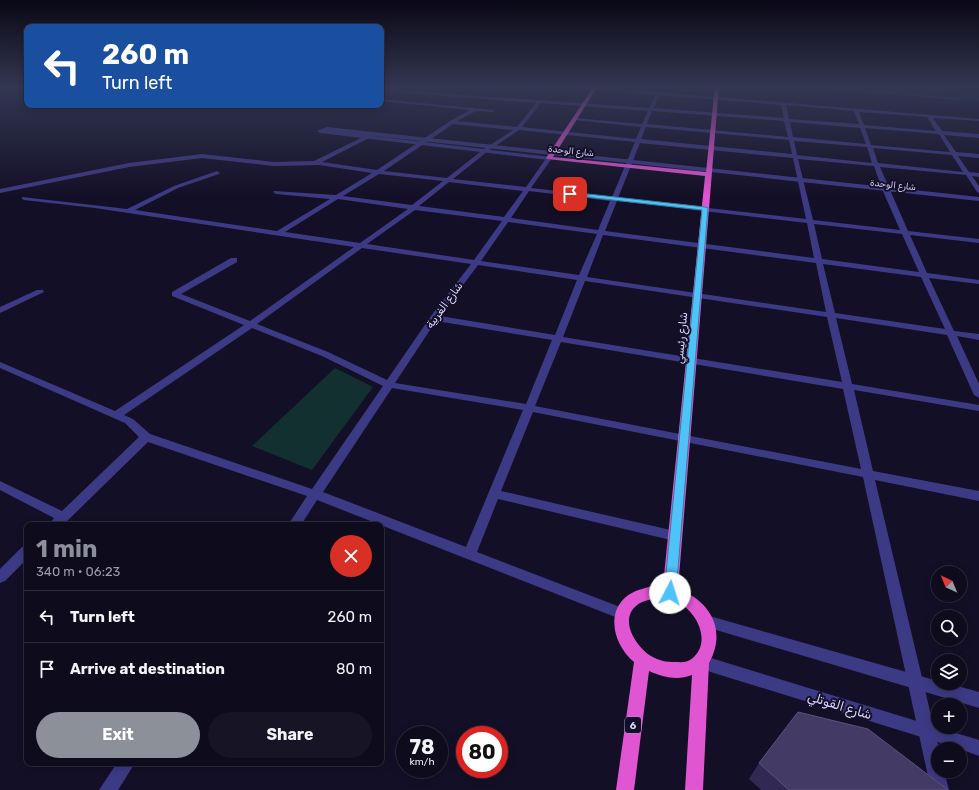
<!DOCTYPE html>
<meta charset="utf-8">
<style>
body{margin:0;font-family:Rubik,"Noto Sans Arabic",sans-serif;background:#171425;color:#f1f3f6;height:100vh;display:flex;flex-direction:column;font-size:15px;white-space:nowrap}
*{box-sizing:border-box;margin:0}
p{font-size:13px;color:#9b9ba3}
.icon{flex:none;width:22px;height:22px;fill:none;stroke:currentColor;stroke-width:2;stroke-linecap:round;stroke-linejoin:round}
.map{position:relative;flex:1;overflow:hidden}
.drawer{position:absolute;left:24px;top:522px;width:360px;height:244px;display:flex;flex-direction:column;background:#0e0b1c;border-radius:8px;box-shadow:0 2px 10px #0003,0 0 0 1px #2e2b3b}
.drawer>*{flex:none}
.guide{position:absolute;left:24px;top:24px;width:360px;height:84px;border-radius:8px;box-shadow:0 2px 10px #0003,0 0 0 1px #2e2b3b;background:#1a4fa0;color:#fff;overflow:hidden}
.needle{width:26px;rotate:316deg}
.tools{position:absolute;left:931px;top:566px;display:grid;gap:8px}
.tools a{display:grid;place-items:center;width:36px;height:36px;border-radius:50%;background:#0e0b1c;box-shadow:0 2px 10px #0003,0 0 0 1px #2e2b3b;font-size:20px}
.speed{position:absolute;left:396px;top:726px;display:flex;gap:8px;font-size:20px;font-weight:700;text-align:center}
.speed>*{display:grid;place-content:center;width:52px;height:52px;border-radius:50%;background:#0e0b1c;box-shadow:0 2px 10px #0003,0 0 0 1px #2e2b3b;line-height:1}
.speed small{font-size:10px;font-weight:400}
.speed .limit{border:6px solid #d22;background:#fff;color:#111}
.pin{position:absolute;display:grid;place-items:center;width:34px;height:34px;color:#fff;margin:-17px;border-radius:8px;box-shadow:0 2px 6px #0006}
.me{position:absolute;width:44px;margin:-22px;rotate:5deg;stroke-linejoin:round;filter:drop-shadow(0 0 3px #0008)}
.turn{display:flex;align-items:center;gap:14px;height:84px;padding:0 12px;font-size:18px}
.turn .icon{width:52px;height:52px;stroke-width:2.5}
.turn b{display:block;font-size:28px;line-height:34px}
.round{display:grid;place-items:center;flex:none;width:42px;height:42px;border-radius:21px;background:#171425}
.headline{display:flex;align-items:center;justify-content:space-between;height:68px;padding:0 12px}
h1{font-size:24px;font-weight:700;line-height:30px;color:#8c9099}
.action{display:flex;gap:8px;margin-top:auto;padding:8px 12px}
.action a{flex:1;height:46px;border-radius:24px;background:#8c9099;color:#fff;font-size:16px;font-weight:700;line-height:46px;text-align:center}
.action a+a{background:#171425;color:#f1f3f6}
ul{padding:0;list-style:none}
li{display:flex;align-items:center;gap:12px;height:52px;padding:0 12px;border-top:1px solid #2e2b3b}
li div{flex:1}
li b{display:block;font-size:15px}
li em{font-style:normal}
.map>svg:first-child{display:block}
</style>
<div class="map">
<svg width="979" height="790" viewBox="0 0 979 790">
<rect width="100%" height="100%" fill="#130f26"/>
<!-- green -->
<polygon fill="#12302f" points="335,368 373,387 312,470 252,446"/>
<g fill="none" stroke-linecap="round" stroke-linejoin="round">
<!-- river -->
<polygon fill="#0c2248" fill-rule="evenodd" points="817,86 886,86 979,93 979,101 824,90 819,89"/>
<!-- minor -->
<g fill="#3d3a85" fill-rule="evenodd">
<path d="M566,86h19l394,33v2l-46,-3 9,13 37,3v4l-35,-3 12,17 23,2v4l-21,-2 11,16 10,1v4l-7,-1 7,10v7l-2,-1 -11,-17 -86,-8 28,64 71,8v4l-69,-8 17,38 52,7v4l-50,-6 25,53 25,3v6l-22,-4 22,48v14l-5,-3 -27,-60 -111,-17 16,66 127,21v6l-125,-21 19,81 106,20v10l-104,-21 64,269 -1,22h6l5,19h-18l-68,-313 -330,-65 -32,79 174,40 4,1 2,4 -2,4 -4,1 -177,-42 -21,53 151,58 2,4 -2,4 -5,2 -306,-120 -16,25h-13l19,-29 -159,-54 -85,83h-14l5,-7 -54,-28v-9l62,30 77,-74 -14,-14 -125,-55v-6l115,49 129,-86 -72,-29v-4l59,-34h6v4l-56,32 69,27 104,-74 -259,-39 -71,-8 -2,-1v-2l105,12 47,-23 43,-15 3,2 -1,1 -41,14 -43,22 142,21 53,-32 -54,-5 -3,-2 1,-1 62,4 36,-22 -53,-8 -45,1 -72,-8 -73,9 -129,26v-4l129,-26 73,-9 72,8 40,-1 53,-26 2,1v2l-47,24 55,8 73,-49 20,-11 -89,-9v-2l112,11 2,2 -19,-1 -19,10 60,6 19,-24 -155,-12v-2l268,19 6,-13zM659,95l122,10 3,13 -130,-10zM541,103l107,8 -6,13 -67,-6 -2,1 2,1 66,7 -5,12 -114,-12zM786,105l68,6 5,13 -70,-5zM652,111l132,10 4,16 -141,-13zM859,112l68,5 9,14 -72,-6zM790,122l70,6 6,16 -73,-7zM453,124l60,6 -29,19 -37,29 -63,-7zM646,127l143,13 3,14 -151,-15zM865,128l74,6 11,18 -79,-7zM519,130l116,12 -23,55 -81,-9 21,-30 -3,-2 -2,1 -21,30 -73,-8 35,-28zM794,141l73,6 5,16 -75,-8zM640,143l153,15 13,61 -188,-21zM873,148l79,7 11,17 -85,-9zM798,159l76,7 8,23 18,41 -87,-10zM379,174l64,7 -31,24 -69,-9zM449,182l74,9 -19,26 -85,-11zM529,191l81,10 -12,29 -87,-12zM338,199l70,10 -48,34 -75,-11zM617,201l190,22 7,35 -209,-27zM415,210l87,11 -28,39 -107,-16zM508,222l89,12 -18,41 -98,-14zM814,224l88,10 17,38 -97,-13zM603,235l213,28 10,49 -239,-35zM362,248l109,16 -40,52 -44,64 -59,-28 -71,-28zM823,264l98,13 24,52 -110,-16zM478,265l99,15 -22,55 -115,-19zM585,281l242,36 15,65 -279,-45zM436,321l116,19 -26,64 -131,-21zM252,328l70,28 61,30 -71,103 -162,-55 -17,-15 -9,-4zM561,342l282,47 18,80 -326,-63zM392,388l131,22 -57,137 -143,-55z"/>
<polygon points="797,86 817,86 964,99 962,100"/>
<polygon points="37,290 43,290 44,292 0,313 0,307"/>
<polygon points="27,546 27,559 5,581 0,583 0,569 22,547"/>
<polygon points="117,763 135,763 118,790 99,790"/>
</g>
<!-- tertiary -->
<g fill="#3d3a85" fill-rule="evenodd">
<polygon points="327,127 979,197 979,201 357,134 551,157 552,158 549,160 320,133 317,131"/>
<polygon points="706,615 938,681 938,683 947,683 979,692 979,708 706,627 701,626 699,621 701,616"/>
<polygon points="701,655 979,740 979,756 960,749 701,669 696,667 694,662 696,657"/>
</g>
<!-- trunk -->
<path fill="#e055d1" fill-rule="evenodd" d="M594,86h4l-45,71 153,15 9,-86h4l-41,503c33,12 49,42 31,74l-6,127h-18l7,-115c-15,6 -29,2 -43,-4l-15,119h-18l18,-128c-26,-22 -29,-63 8,-73 8,-2 14,-5 21,-4l42,-409 -158,-17 -1,-1zM657,598c7,0 15,1 21,4 20,11 35,42 12,58 -5,3 -10,2 -15,2 -8,0 -16,-1 -24,-6 -17,-11 -35,-41 -9,-54 5,-2 10,-3 15,-4z"/>
</g>
<!-- wall -->
<polygon fill="#312854" points="759,763 948,790 761,790 749,779"/>
<!-- building -->
<polygon fill="#433a66" stroke="#5a527e" points="798,712 868,729 948,790 789,790 759,763"/>
<!-- sky -->
<linearGradient id="sky" x2="0" y2="1"><stop stop-color="#0a0815"/><stop offset="0.44" stop-color="#333752"/><stop offset="1" stop-color="#333752" stop-opacity="0"/></linearGradient>
<rect width="979" height="197" fill="url(#sky)"/>
<!-- route -->
<polygon fill="#4fc3f7" stroke="#337fa1" points="570,192 705,207 708,208 676,593 674,597 670,598 665,597 664,593 702,210 568,195 568,193"/>
<g text-anchor="middle" stroke-width="4" stroke-linejoin="round" paint-order="stroke">
<!-- far-street labels -->
<g font-size="9" fill="#d9d4ff" stroke="#130f26">
<text transform="translate(571 151) rotate(6)" y="3">شارع الوحدة</text>
<text transform="translate(893 185) rotate(6)" y="3">شارع الوحدة</text>
</g>
<!-- shield labels -->
<rect fill="#130f26" stroke="#9e99be" stroke-width="1" x="625" y="717" width="16" height="16" rx="3"/>
<g font-size="10" font-weight="bold" fill="#d9d4ff">
<text x="633" y="729">6</text>
</g>
<!-- street labels -->
<g font-size="11" fill="#d9d4ff" stroke="#130f26">
<text transform="translate(444 305) rotate(-54)" y="4">شارع الغربية</text>
<text transform="translate(681 338) rotate(-85)" y="4">شارع رئيسي</text>
</g>
<!-- near-street labels -->
<g font-size="13" fill="#d9d4ff" stroke="#130f26">
<text transform="translate(840 705) rotate(17)" y="5">شارع القوتلي</text>
</g>
</g>
</svg>
<div class="tools">
<a><svg class="needle" viewBox="-14 -14 28 28"><path d="M0-13l5 13h-10z" fill="#e53935"/><path d="M0 13l5-13h-10z" fill="#9b9ba3"/></svg></a>
<a><svg class="icon" aria-label="search" viewBox="0 0 24 24"><circle cx="10" cy="10" r="6"/><path d="M15 15l6 6"/></svg></a>
<a><svg class="icon" aria-label="layers" viewBox="0 0 24 24"><path d="M12 4l9 5-9 5-9-5zM3 14l9 5 9-5"/></svg></a>
<a>+</a>
<a>−</a>
</div>
<div class="speed"><div>78<small>km/h</small></div><div class="limit">80</div></div>
<div class="pin" style="left:570px;top:194px;background:#d93025"><svg class="icon" aria-label="arrive" viewBox="0 0 24 24"><path d="M6 21V4h12l-3 4 3 4H6"/></svg></div>
<svg class="me" style="left:670px;top:593px" viewBox="-20 -20 40 40"><circle r="19" fill="#fff"/><path d="M0-13L10 11 0 6-10 11z" fill="#4fc3f7"/></svg>
<div class="guide">
<div class="turn"><svg class="icon" aria-label="left" viewBox="0 0 24 24"><path d="M17 20v-9H6M10 6l-5 5 5 5"/></svg><div><b>260 m</b>Turn left</div></div>
</div>
<section class="drawer">
<div class="headline"><div><h1>1 min</h1><p>340 m · 06:23</p></div><a class="round" style="background:#d93025;color:#fff"><svg class="icon" aria-label="close" viewBox="0 0 24 24"><path d="M6 6l12 12M18 6L6 18"/></svg></a></div>
<ul>
<li><svg class="icon" aria-label="left" viewBox="0 0 24 24"><path d="M17 20v-9H6M10 6l-5 5 5 5"/></svg><div><b>Turn left</b></div><em>260 m</em></li>
<li><svg class="icon" aria-label="arrive" viewBox="0 0 24 24"><path d="M6 21V4h12l-3 4 3 4H6"/></svg><div><b>Arrive at destination</b></div><em>80 m</em></li>
</ul>
<div class="action"><a>Exit</a><a>Share</a></div>
</section>
</div>
